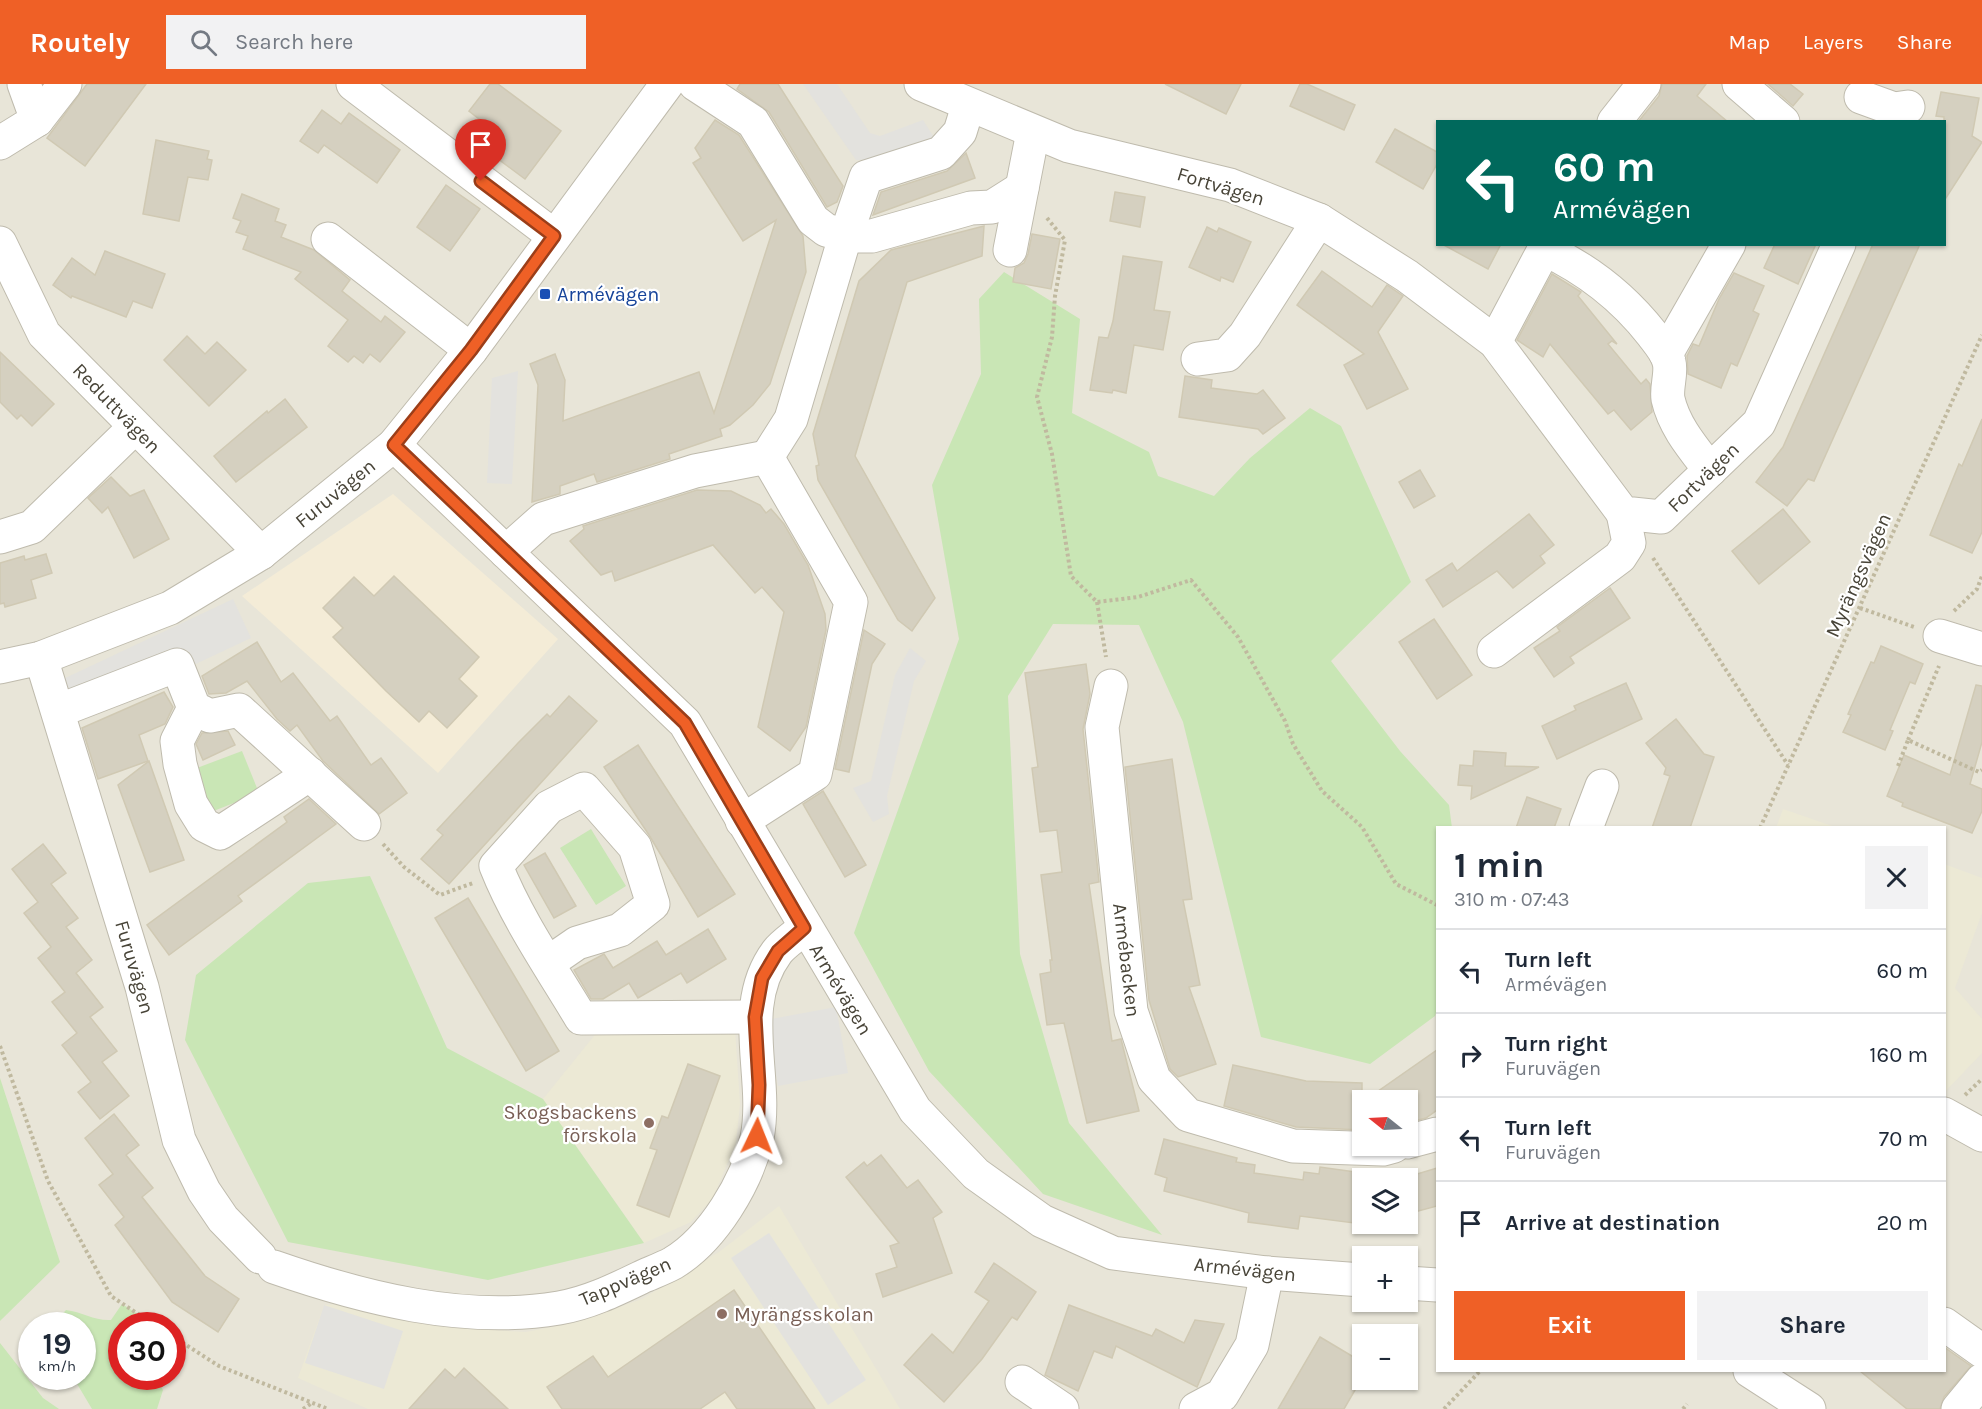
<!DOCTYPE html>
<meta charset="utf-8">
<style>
body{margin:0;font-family:Karla,sans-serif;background:#f2f2f3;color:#1f2937;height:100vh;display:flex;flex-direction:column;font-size:22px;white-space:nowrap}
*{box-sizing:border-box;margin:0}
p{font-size:20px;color:#747a83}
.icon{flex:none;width:33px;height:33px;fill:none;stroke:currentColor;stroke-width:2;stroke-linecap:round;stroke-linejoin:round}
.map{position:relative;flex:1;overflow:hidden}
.drawer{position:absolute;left:1436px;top:742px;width:510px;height:546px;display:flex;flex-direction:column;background:#fff;border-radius:0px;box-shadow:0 2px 4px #0004}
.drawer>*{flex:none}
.top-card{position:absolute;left:1436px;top:36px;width:510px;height:126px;border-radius:0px;box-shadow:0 2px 4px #0004;background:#00695c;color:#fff;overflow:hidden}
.needle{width:39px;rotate:288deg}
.fabs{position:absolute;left:1352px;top:1006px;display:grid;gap:12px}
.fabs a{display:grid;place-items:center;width:66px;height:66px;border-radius:0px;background:#fff;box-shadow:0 2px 4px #0004;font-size:30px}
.speed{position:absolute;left:18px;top:1228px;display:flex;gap:12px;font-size:30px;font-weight:700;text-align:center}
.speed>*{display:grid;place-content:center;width:78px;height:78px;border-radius:50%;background:#fff;box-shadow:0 2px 4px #0004;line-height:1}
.speed small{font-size:15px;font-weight:400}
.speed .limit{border:9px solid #d22;background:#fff;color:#111}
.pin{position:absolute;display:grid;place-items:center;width:51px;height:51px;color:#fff;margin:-62px -26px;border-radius:50% 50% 50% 0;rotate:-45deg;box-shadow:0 0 6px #0007}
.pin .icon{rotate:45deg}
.me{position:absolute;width:66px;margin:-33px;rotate:2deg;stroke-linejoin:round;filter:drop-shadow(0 0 4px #0008)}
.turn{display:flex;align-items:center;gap:21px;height:126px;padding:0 18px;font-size:27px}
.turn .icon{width:78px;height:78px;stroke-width:2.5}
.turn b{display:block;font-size:42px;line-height:51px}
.round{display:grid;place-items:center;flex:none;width:63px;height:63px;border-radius:0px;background:#f2f2f3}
.overview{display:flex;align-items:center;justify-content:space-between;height:102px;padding:0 18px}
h1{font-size:36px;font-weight:700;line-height:45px}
.button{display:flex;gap:12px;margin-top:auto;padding:12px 18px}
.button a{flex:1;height:69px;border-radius:0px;background:#ef6026;color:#fff;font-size:24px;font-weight:700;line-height:69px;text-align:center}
.button a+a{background:#f2f2f3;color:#1f2937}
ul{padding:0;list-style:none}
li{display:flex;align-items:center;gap:18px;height:84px;padding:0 18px;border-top:2px solid #e0e1e3}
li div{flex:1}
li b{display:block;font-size:22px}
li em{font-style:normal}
header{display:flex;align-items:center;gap:36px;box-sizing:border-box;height:84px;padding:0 30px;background:#ef6026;color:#fff}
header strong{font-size:28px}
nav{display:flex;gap:33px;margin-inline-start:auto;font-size:21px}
.search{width:420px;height:54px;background:#f2f2f3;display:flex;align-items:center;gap:15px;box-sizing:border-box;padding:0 21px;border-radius:0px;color:#747a83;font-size:22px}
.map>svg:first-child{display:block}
</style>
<header>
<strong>Routely</strong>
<div class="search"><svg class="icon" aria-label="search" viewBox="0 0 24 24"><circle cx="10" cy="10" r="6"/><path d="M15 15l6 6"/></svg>Search here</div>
<nav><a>Map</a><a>Layers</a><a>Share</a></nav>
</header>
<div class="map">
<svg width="1982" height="1325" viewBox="0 0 1982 1325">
<rect width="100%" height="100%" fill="#f4f2ea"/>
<!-- residential -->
<path fill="#e8e5d8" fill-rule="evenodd" d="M0,0h1982v1325h-1982zM1437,38h507v122h-507zM1437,744h507v543h-507zM1362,1017h45v45h-45zM1362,1095h45v45h-45zM1362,1173h45v45h-45zM32,1242h50v51h-50zM122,1242h50v51h-50zM1362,1251h45v45h-45z"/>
<!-- commercial -->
<polygon fill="#f4ecd7" points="393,410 558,555 438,689 242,512"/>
<!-- education -->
<g fill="#ece9d5">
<polygon points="1783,725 1838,744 1776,744"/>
<polygon points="1944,780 1982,794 1982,829 1955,904 1982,935 1982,969 1944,1009"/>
<polygon points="735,946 740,1020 736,1059 713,1114 691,1138 644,1159 543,1015 598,947"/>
<polygon points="779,1122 900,1325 368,1325 298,1294 324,1221 355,1219 446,1243 526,1248 577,1238 642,1215 719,1168"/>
</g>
<!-- green -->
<g fill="#c9e6b5">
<polygon points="1004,188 1080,235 1072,329 1149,368 1158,392 1214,412 1250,374 1310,324 1341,342 1411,498 1331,577 1400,667 1449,721 1452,744 1437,744 1437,925 1435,932 1370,980 1261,953 1183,638 1139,541 1053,540 1008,612 1020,870 1069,1039 1162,1151 1043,1110 929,987 854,849 959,555 932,401 981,290 979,215"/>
<polygon points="242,667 259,709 206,730 189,687"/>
<polygon points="591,745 626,802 596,821 560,764"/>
<polygon points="370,792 447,964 543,1015 644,1159 488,1196 288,1158 185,956 196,891 308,799"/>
<polygon points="0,994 60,1178 0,1237"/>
<path d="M122,1220l25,16 -2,6h-23v51h33l8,13 -6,19h-65l-19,-32h9v-51h-31l15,-16c16,2 29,11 45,10z"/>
<polygon points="0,1259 43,1314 59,1325 0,1325"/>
</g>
<!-- parking -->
<g fill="#e3e2de">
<polygon points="803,0 837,0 870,49 880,52 923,36 935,55 882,75 856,76"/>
<polygon points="518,287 512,400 487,399 492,294"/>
<polygon points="233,515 251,554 79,635 61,596"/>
<polygon points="910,564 926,577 914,597 887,712 889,730 873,738 853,704 871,697 895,591"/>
<polygon points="836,923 848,989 778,1002 766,936"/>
<polygon points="769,1149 866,1296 828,1321 731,1174"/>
<polygon points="324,1221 403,1247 384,1305 305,1279"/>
</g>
<!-- building -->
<g fill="#d5d0c0" stroke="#d0c9b3" stroke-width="1.5">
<polygon points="87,0 146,0 85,82 47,54"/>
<polygon points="490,0 498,0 561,47 525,95 490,69 502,53 469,27"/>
<polygon points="740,0 778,0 843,102 837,118 827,123 769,28 737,5"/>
<polygon points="1165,0 1241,0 1226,30"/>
<polygon points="1300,0 1307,0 1355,21 1344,46 1290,22"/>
<polygon points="1662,0 1706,0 1697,12 1728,38 1638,38 1659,12"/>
<polygon points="1768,0 1790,0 1803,10 1793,22"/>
<polygon points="1941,8 1979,14 1972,52 1982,58 1944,117 1944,33 1936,32"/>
<polygon points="322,26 341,40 349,29 400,66 377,99 324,61 318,69 300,57"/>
<polygon points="715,36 739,51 803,152 806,188 770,300 753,321 730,341 720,345 722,352 669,370 670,375 597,398 594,390 560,402 560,410 532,418 538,301 530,280 555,270 565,296 563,337 699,288 714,329 776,136 743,157 693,79 701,74 695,64"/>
<polygon points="1395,45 1437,68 1437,80 1423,105 1376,78"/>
<polygon points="156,56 209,67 207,75 212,76 208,96 188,93 179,137 143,130"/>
<polygon points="966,69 975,94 873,131 881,108 947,87"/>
<polygon points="446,101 480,125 450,167 417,143"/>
<polygon points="1115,108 1145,113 1140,143 1110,137"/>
<polygon points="242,110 279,125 275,137 286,141 281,153 314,166 350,196 342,207 381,238 385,232 405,248 380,278 370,270 363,279 354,272 348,278 328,262 348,236 295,195 301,188 243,165 248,152 236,148 241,137 233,134"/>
<polygon points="984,142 982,172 907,198 855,372 935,514 912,547 898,536 818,396 816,382 819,381 813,350 859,197 891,166"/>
<polygon points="1207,143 1217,148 1219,144 1251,158 1233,198 1221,193 1220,197 1189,183"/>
<polygon points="1032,150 1060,155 1051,205 1013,198 1015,184 1024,179 1028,170"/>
<polygon points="1442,160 1501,160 1488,185"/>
<polygon points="1775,160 1816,160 1798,200 1764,184"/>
<polygon points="1873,160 1920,160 1814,397 1808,395 1787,422 1756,398 1783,363"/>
<polygon points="105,167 165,190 152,224 133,217 126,233 72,212 71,214 53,201 72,174 95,191"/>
<polygon points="1123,172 1162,178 1154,226 1170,228 1163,266 1134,261 1126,309 1113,306 1112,309 1090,306 1099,253 1108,254 1113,237"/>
<polygon points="1322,187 1372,223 1387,201 1403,212 1378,248 1408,305 1367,325 1344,281 1364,270 1297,221"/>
<polygon points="1734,189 1764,202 1753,227 1759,230 1737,282 1731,279 1721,304 1688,290 1687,272 1693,260 1699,262 1719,215"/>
<polygon points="1552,190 1581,208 1578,212 1617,260 1612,257 1608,260 1641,300 1646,295 1650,300 1652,328 1631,346 1614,326 1608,330 1550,260 1543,273 1517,256"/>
<polygon points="187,252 205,270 217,258 246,286 209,322 164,276"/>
<polygon points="0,268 54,320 32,342 21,331 17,335 0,318"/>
<polygon points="1185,292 1212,296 1211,304 1257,310 1263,306 1285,334 1263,350 1258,345 1179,333"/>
<polygon points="285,315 307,343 236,398 214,372 267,327 268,329"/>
<polygon points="1982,335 1982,448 1972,469 1930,451 1959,380 1962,382"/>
<polygon points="1420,386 1435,412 1414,424 1399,398"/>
<polygon points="111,393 130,412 144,406 169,455 134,474 108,423 102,429 88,414"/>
<polygon points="697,406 731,407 760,421 766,429 771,425 784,440 808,481 825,530 826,546 806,643 790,667 758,643 784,528 762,503 755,509 713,461 615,497 612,487 601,491 570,457 584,445 583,442"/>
<polygon points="1783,425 1810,458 1759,500 1732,467"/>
<polygon points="1529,430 1554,461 1540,472 1545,479 1513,504 1497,487 1443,523 1426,496 1452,479 1457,487"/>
<polygon points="46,470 52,489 31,496 36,514 5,523 4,519 0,520 0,479 24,472 25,476"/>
<polygon points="394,492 479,573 459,595 477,612 447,644 429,627 419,638 386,607 333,553 343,544 323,524 354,493 374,512"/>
<polygon points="1610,504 1630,534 1570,573 1574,579 1554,593 1534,564 1560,547 1557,543"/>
<polygon points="1434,535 1472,591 1437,615 1399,558"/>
<polygon points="864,546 885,560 872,580 849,688 835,685"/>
<polygon points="257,558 281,598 293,589 330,637 337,632 371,681 381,674 407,709 379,730 323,677 297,641 290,647 277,635 247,597 226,609 209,610 202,592"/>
<polygon points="1881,562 1923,580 1915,600 1910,598 1890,646 1893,647 1885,666 1843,648 1851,631 1848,630 1871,578 1874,579"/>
<polygon points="1086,580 1090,610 1083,645 1099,798 1089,800 1112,957 1121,955 1139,1027 1087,1039 1064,939 1047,941 1040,890 1051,888 1050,876 1052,876 1041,791 1062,788 1057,746 1040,748 1032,684 1038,683 1025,589"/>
<polygon points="1626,599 1642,635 1557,675 1542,642 1576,626 1574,622"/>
<polygon points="1976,601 1982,602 1982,658 1970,700 1982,705 1982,727 1972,749 1902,722 1903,719 1887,712 1904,671 1950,691"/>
<polygon points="164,608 173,623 165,640 139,651 148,677 98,695 82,644"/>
<polygon points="569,612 597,637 449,800 421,775 443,751 437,746 518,659 547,630 550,633"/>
<polygon points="1676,635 1704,670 1714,673 1690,744 1652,744 1670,692 1664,690 1666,684 1646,659"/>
<polygon points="228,647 235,661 203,676 196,660 202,649"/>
<polygon points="638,661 735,810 698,833 649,751 604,683"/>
<polygon points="1474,667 1506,669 1505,682 1539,683 1471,715 1472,702 1458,701 1460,681 1473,682"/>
<polygon points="1172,675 1192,815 1183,816 1200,901 1189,903 1216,980 1178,993 1170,985 1149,916 1125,683"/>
<polygon points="149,677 184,776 150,788 118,701"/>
<polygon points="823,707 866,781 845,793 803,720"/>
<polygon points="1527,713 1561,725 1554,744 1516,744"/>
<polygon points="309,715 336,740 238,812 242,817 169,871 147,841 287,738 284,733"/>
<polygon points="43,760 66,789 51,800 78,834 66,843 92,876 76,889 103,923 90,933 117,967 102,978 129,1012 100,1035 78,1008 91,998 62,961 77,949 52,918 65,908 38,874 51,863 24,829 38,818 12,785"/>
<polygon points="545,769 576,822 554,834 524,781"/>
<polygon points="468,814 559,967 526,987 435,834"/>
<polygon points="708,845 726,875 687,899 681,889 638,914 629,899 603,915 591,915 574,886 604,870 613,884 657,857 666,871"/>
<polygon points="1437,966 1437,1026 1426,1034 1407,1039 1407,1017 1364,1017"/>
<polygon points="688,980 720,992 669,1133 637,1121 657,1066 650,1064 662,1032 668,1034"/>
<polygon points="1233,981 1306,997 1362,999 1362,1046 1296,1043 1224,1022"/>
<polygon points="114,1030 139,1061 126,1071 153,1104 142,1113 205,1192 239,1215 218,1248 172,1218 115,1141 124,1133 99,1101 113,1090 85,1054"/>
<polygon points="1164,1055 1237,1074 1236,1078 1255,1081 1254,1089 1303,1096 1304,1088 1319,1090 1320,1083 1362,1089 1362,1140 1300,1132 1298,1145 1248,1138 1249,1129 1164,1107 1167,1094 1155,1090"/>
<polygon points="881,1071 907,1104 918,1096 942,1128 933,1134 952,1189 883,1213 876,1190 897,1183 890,1162 899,1159 846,1093 864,1078 867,1082"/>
<polygon points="1437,1084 1437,1122 1407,1130 1407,1093"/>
<polygon points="994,1179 1036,1208 1017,1236 1012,1233 982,1275 944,1318 904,1281 932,1250 953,1269 989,1217 975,1208"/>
<polygon points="734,1206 815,1325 737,1325 725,1308 700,1325 562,1325 547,1303 593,1272 608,1293"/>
<polygon points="1069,1221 1152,1252 1156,1245 1184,1259 1195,1236 1224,1240 1197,1303 1116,1262 1112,1274 1094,1267 1078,1307 1045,1291"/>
<polygon points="1320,1253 1362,1278 1362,1294 1344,1325 1278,1325"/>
<polygon points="1944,1263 1971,1282 1944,1313 1940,1325 1907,1325 1860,1287 1944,1287"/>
<polygon points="464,1284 508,1325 409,1325 445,1285 455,1294"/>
</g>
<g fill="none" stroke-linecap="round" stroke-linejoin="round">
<!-- minor casing -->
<g stroke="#bfbbad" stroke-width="35">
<g id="minor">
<polyline points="353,0 554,152"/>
<polyline points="695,0 753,38 813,136 826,146 846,152 872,152 971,124 992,123 1022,104"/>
<polyline points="921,0 1069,62 1230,101 1319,136 1407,192 1495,258 1623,429 1661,433 1759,339 1839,160"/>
<polyline points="1739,0 1783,38"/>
<polyline points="1861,13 1894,25 1908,23"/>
<polyline points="37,36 65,0"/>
<polyline points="1614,38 1644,0"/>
<polyline points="0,59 37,36 24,0"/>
<polyline points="328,155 471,266"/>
<polyline points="0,159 44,250 261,469"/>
<path d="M1544,165c43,20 79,48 108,85 6,8 15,18 17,28 3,11 -3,25 -1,37 6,27 25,49 42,71"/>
<polyline points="1010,166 1033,48"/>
<polyline points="1495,258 1547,160"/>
<polyline points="1666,270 1729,160"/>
<polyline points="1198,275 1227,271 1245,251 1319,136"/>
<polyline points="394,361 685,639 915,1026 976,1090 1042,1137 1113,1169 1267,1189 1362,1196"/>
<polyline points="767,373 791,335 842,163 866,93 941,69 960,48 968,22"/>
<polyline points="0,453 32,443 135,343"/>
<polyline points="506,468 543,435 695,387 767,373 851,518 815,690 742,737"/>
<polyline points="1940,552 1982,565"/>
<polyline points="1494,567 1620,473 1629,459 1623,429"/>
<polyline points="41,574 142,903 179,1056 204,1107 223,1135 260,1173"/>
<polyline points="0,583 41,574 170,524 261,469 394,361 471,266 667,0"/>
<polyline points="1111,602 1102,643 1131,927 1154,995 1188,1031 1293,1062 1383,1065 1394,1062"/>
<polyline points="194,624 177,657 180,680 191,720 204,741 220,749 310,690"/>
<polyline points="58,627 177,581 194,624 210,632 239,626 364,740"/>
<polyline points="1586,744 1602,702"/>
<path d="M548,879l29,-20 43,-13 33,-26 -18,-57 -51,-58 -35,18 -53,59c21,53 55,102 85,152l174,-1"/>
<polyline points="1944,1030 1982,1051"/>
<polyline points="1407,1058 1437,1050"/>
<path d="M274,1183c89,31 190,57 285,41 30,-5 58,-19 85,-32 9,-4 20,-8 29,-13 40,-24 74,-81 84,-125 12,-62 -21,-131 20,-186 7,-9 19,-16 27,-24"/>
<polyline points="1407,1199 1437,1201"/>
<polyline points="1944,1240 1982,1267"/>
<polyline points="1750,1287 1809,1325"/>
<polyline points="1022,1298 1062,1325"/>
<polyline points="1196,1325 1222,1311 1252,1261 1267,1189"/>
<polyline points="1958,1325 1982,1296"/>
</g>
</g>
<!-- path -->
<g stroke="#c0b99f" stroke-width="4" stroke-dasharray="3 3" stroke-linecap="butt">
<polyline points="1047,134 1065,156 1055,212 1052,253 1037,313 1052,370 1071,492 1097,518 1138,513 1191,496 1238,553 1285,637 1293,660 1322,707 1362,743 1396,800 1437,821"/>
<polyline points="1653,474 1788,681"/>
<polyline points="1097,518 1106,573"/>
<polyline points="1860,524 1914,543"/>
<polyline points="1954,527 1977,505 1982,492"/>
<polyline points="1908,656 1939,582"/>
<polyline points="1898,682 1908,656 1979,688 1982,686"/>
<polyline points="1760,744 1982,251"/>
<polyline points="383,760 404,783 440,811 473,799"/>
<polyline points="0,962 48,1097 111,1212 156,1242"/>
<polyline points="1965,1011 1982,995"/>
<polyline points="172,1252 219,1282 328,1325"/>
<polyline points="303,1325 312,1319"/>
<polyline points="1444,1325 1480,1287"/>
<polyline points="1683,1325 1687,1320"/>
</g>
<!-- minor -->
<use href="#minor" stroke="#fff" stroke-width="33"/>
</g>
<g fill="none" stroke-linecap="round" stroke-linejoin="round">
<!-- route casing -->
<g stroke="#9b3e19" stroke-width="15">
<polyline id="route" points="481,97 554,152 471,266 394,361 685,639 804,844 778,867 762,894 755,933 759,1001 757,1052"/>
</g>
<!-- route -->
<use href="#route" stroke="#ef6026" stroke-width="10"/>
</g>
<!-- markers -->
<rect fill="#1a4fb4" stroke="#fff" stroke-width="2" x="539" y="204" width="12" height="12" rx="3"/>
<g fill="#8d6e63" stroke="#fff" stroke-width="2">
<circle cx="649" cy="1039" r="6"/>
<circle cx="722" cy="1230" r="6"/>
</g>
<g text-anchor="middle" stroke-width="4.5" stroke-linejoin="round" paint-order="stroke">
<!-- street labels -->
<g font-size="20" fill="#484438" stroke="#fff">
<text transform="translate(1221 102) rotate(17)" y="7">Fortvägen</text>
<text transform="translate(117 324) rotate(46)" y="7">Reduttvägen</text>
<text transform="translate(1703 393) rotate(-44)" y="7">Fortvägen</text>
<text transform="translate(335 409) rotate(-39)" y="7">Furuvägen</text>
<text transform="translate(1858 491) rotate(-66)" y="7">Myrängsvägen</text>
<text transform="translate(1127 876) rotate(83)" y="7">Armébacken</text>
<text transform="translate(135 883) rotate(74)" y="7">Furuvägen</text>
<text transform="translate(841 905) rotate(59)" y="7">Armévägen</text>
<text transform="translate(1245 1185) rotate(6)" y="7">Armévägen</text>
<text transform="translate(625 1197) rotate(-23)" y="7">Tappvägen</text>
</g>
<!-- transit labels -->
<g font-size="20" fill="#164399" stroke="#fff" text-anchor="start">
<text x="557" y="217">Armévägen</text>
</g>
<!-- education labels -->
<g font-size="20" fill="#785e54" stroke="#fff" text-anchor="end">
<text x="637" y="1035">Skogsbackens<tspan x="637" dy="23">förskola</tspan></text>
<text x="734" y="1237" text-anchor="start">Myrängsskolan</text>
</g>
</g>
</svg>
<div class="fabs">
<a><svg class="needle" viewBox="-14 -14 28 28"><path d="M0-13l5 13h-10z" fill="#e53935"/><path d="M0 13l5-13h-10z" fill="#747a83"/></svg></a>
<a><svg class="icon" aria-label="layers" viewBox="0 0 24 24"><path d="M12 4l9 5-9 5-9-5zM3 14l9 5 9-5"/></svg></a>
<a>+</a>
<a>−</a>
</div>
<div class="speed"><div>19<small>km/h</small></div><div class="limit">30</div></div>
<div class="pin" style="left:481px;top:97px;background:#d93025"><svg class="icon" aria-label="arrive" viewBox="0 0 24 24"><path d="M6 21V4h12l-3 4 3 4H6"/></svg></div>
<svg class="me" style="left:757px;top:1052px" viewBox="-20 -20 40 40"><path d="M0-17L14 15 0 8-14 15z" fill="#ef6026" stroke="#fff" stroke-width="4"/></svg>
<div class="top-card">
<div class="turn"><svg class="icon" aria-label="left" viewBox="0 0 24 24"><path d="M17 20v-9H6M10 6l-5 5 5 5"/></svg><div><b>60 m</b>Armévägen</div></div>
</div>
<section class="drawer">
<div class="overview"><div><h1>1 min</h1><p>310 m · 07:43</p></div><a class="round"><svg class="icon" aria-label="close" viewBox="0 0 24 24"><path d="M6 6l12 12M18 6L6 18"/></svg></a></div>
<ul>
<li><svg class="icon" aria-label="left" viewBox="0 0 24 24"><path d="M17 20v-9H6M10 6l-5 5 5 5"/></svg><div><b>Turn left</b><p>Armévägen</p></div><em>60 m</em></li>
<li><svg class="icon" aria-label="right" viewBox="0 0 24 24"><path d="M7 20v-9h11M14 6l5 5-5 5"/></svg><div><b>Turn right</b><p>Furuvägen</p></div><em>160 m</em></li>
<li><svg class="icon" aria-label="left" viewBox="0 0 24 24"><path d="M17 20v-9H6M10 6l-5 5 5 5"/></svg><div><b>Turn left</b><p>Furuvägen</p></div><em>70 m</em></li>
<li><svg class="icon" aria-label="arrive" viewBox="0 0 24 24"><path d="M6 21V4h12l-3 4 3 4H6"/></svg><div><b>Arrive at destination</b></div><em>20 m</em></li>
</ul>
<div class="button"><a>Exit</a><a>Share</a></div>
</section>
</div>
